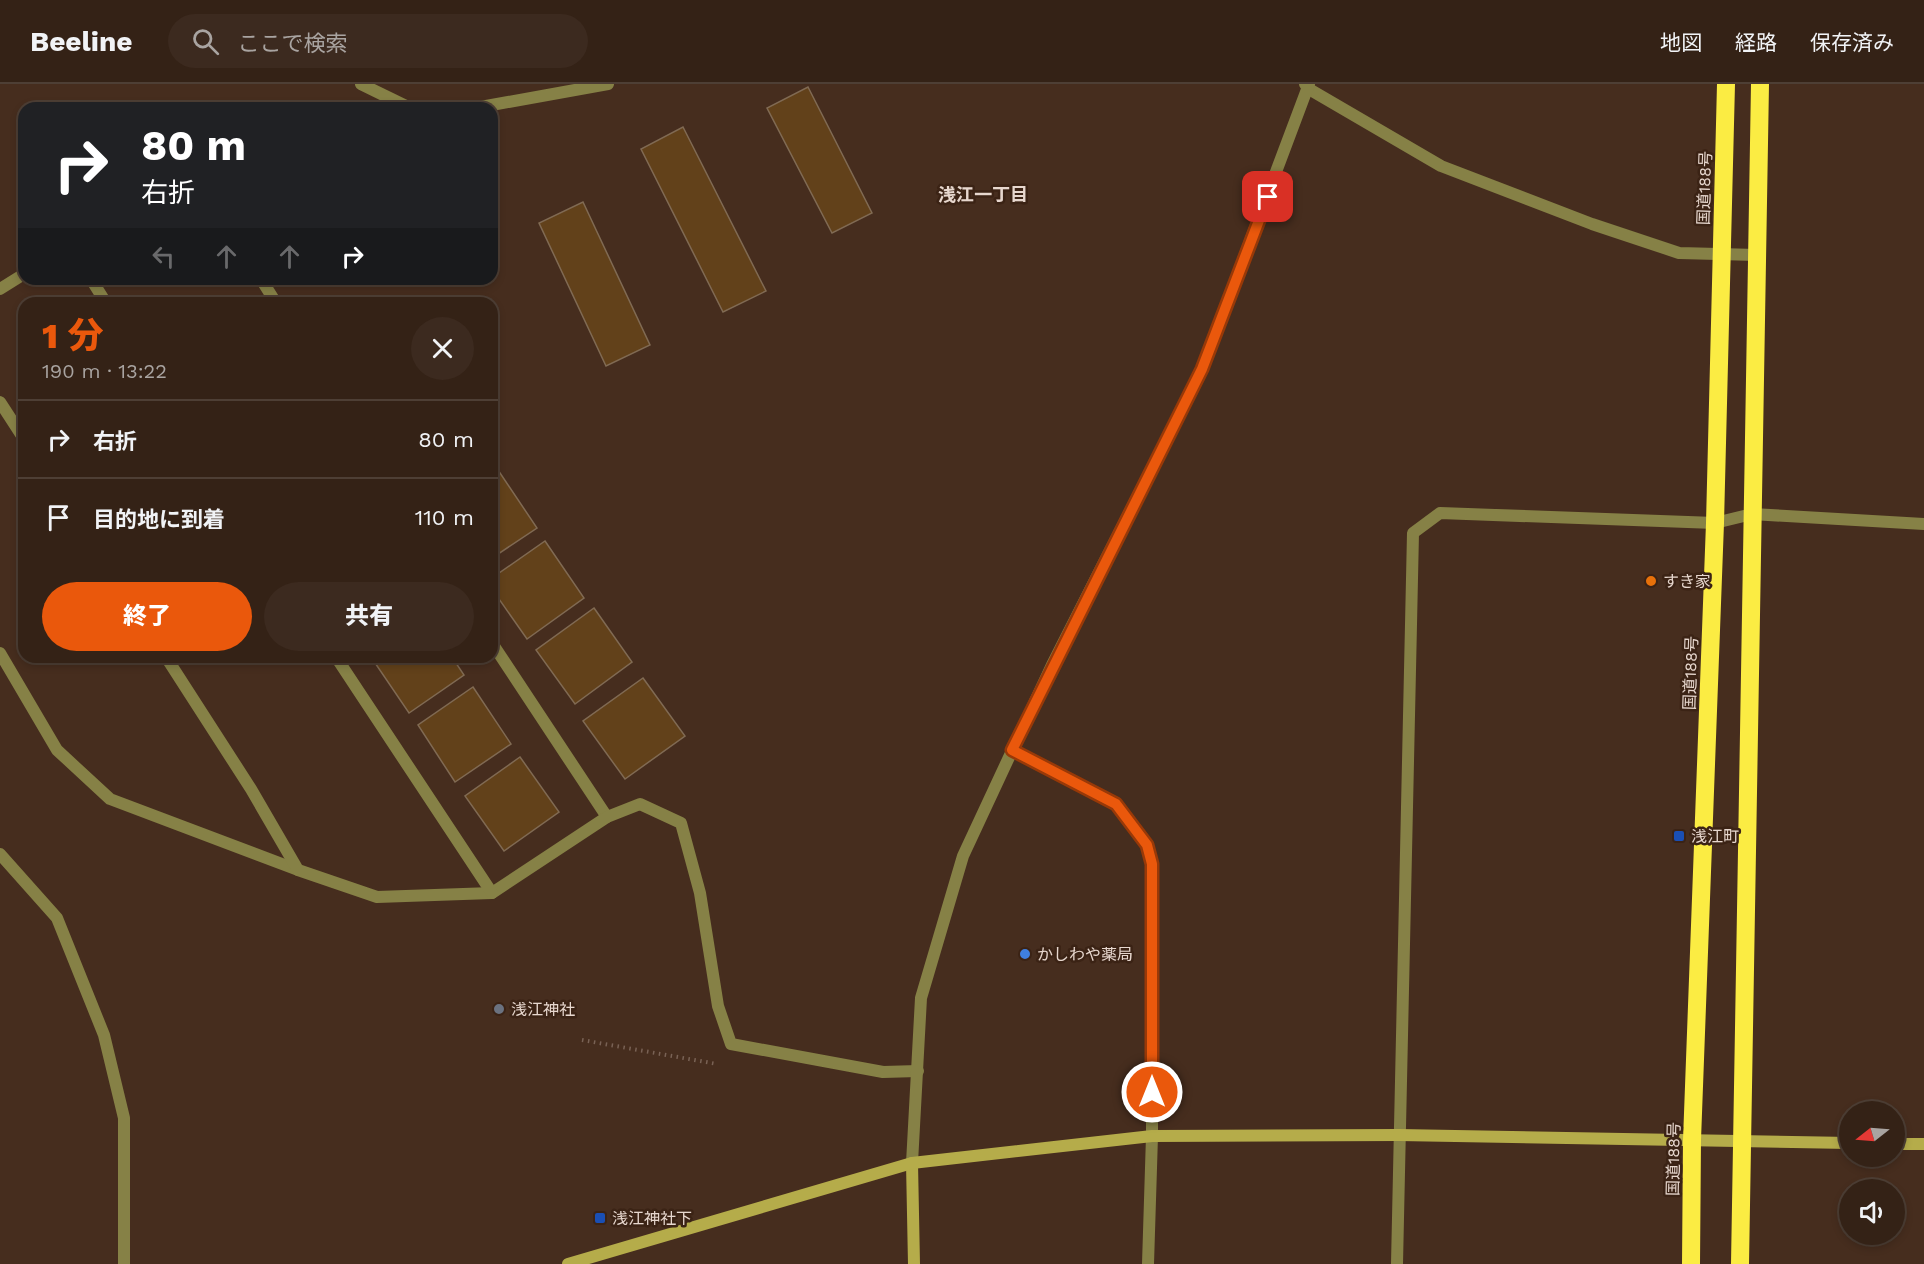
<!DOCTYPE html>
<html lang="ja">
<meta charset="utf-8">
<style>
body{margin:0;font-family:"Work Sans","Noto Sans JP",sans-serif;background:#3c2a1f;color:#f1f3f6;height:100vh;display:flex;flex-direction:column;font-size:22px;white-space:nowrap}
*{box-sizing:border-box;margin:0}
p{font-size:20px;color:#a9a4a1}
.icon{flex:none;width:33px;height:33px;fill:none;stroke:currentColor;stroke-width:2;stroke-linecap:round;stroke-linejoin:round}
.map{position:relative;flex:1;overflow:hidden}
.drawer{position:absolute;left:18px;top:213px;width:480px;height:366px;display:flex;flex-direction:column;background:#342216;border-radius:18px;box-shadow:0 3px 9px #0003,0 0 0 2px #4e3f35}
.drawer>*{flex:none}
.banner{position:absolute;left:18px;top:18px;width:480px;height:183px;border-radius:18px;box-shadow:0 3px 9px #0003,0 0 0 2px #4e3f35;background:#202124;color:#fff;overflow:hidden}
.needle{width:39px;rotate:253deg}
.buttons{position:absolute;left:1839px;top:1017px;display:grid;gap:12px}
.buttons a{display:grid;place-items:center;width:66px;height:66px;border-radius:50%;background:#342216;box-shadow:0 3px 9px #0003,0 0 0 2px #4e3f35;font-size:30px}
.pin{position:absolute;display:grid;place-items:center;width:51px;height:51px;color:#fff;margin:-26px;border-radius:12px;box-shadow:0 3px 9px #0006}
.me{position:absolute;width:66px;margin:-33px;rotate:0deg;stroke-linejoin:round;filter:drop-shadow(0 0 4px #0008)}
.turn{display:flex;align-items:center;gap:21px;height:126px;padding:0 24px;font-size:27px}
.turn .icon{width:78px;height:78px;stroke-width:2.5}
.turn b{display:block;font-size:42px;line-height:51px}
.lanes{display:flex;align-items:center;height:57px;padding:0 24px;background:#0003;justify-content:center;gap:30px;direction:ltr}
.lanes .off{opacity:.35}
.round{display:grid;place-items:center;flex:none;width:63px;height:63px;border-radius:32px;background:#3c2a1f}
.headline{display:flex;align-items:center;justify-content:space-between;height:102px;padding:0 24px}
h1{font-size:36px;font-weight:800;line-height:45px;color:#ea580c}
.cta{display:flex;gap:12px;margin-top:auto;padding:12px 24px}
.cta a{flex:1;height:69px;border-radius:36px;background:#ea580c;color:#fff;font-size:24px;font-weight:800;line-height:69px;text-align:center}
.cta a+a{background:#3c2a1f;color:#f1f3f6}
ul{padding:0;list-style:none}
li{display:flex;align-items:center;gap:18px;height:78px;padding:0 24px;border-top:2px solid #4e3f35}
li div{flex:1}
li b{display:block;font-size:22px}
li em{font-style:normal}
header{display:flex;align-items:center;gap:36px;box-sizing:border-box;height:84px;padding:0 30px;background:#342216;border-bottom:2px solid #4e3f35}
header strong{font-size:28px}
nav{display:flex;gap:33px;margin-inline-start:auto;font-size:21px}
.search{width:420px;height:54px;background:#3c2a1f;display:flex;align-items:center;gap:15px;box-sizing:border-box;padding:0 21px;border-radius:33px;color:#a9a4a1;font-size:22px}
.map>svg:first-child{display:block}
</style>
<header>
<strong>Beeline</strong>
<div class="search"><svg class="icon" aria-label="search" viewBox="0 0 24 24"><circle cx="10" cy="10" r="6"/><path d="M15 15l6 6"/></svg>ここで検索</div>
<nav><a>地図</a><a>経路</a><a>保存済み</a></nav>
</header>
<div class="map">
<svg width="1924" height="1180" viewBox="0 0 1924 1180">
<rect width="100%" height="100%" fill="#462d1e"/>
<!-- building -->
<g fill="#62411a" stroke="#806a53" stroke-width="1.5">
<polygon points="808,3 872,129 832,149 767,24"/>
<polygon points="683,43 766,207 723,228 641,65"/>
<polygon points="583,118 650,261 606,282 539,139"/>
<polygon points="498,386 537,444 492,474 492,390"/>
<polygon points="545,457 584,514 527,555 492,505 492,494"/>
<polygon points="594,524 632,578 575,620 536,566"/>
<polygon points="371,573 452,573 464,591 409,629"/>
<polygon points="643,594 685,652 625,695 583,637"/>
<polygon points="473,603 511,660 455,698 418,641"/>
<polygon points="520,673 559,728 504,767 465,712"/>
</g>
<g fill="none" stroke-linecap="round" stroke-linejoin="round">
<!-- path -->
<polyline stroke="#796255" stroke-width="4" stroke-dasharray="1.5 4.5" stroke-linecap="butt" points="582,956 717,980"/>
<!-- street -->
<g stroke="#868146" stroke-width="12">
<polyline points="361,0 410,24"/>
<polyline points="1305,0 1309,5 1441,82 1592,140 1679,169 1757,171"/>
<polyline points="475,24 608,0"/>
<polyline points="91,195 106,219"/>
<polyline points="261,195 276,219"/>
<polyline points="0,205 24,190"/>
<polyline points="0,318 24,355"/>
<polyline points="492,559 607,733"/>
<polyline points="0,569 57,666 110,715 298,786"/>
<polyline points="166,573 251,705 298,786 377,813 492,809 607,733 640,720 681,739 700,809 718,922 731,960 883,988 918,987"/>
<polyline points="336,573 492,809"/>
<polyline points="1012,666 1116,720 1147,761 1152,780 1152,1052 1148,1180"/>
<polyline points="0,770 57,834 104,951 124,1034 124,1180"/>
<polyline points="912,1079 921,914 963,772 1052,581 1202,285 1309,0"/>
<polyline points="1397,1180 1413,449 1440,429 1715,439 1752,430 1924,440"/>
</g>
<!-- secondary -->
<g stroke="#b5ac4a" stroke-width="12">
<polyline points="1894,1060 1924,1060"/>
<polyline points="912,1079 914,1180"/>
<polyline points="568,1180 912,1079 1152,1052 1399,1051 1850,1059"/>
</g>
<!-- highway -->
<g stroke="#fbec43" stroke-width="18">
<polyline points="1691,1180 1692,1056 1715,439 1726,0"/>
<polyline points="1740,1180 1760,0"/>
</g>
</g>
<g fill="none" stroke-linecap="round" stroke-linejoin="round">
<!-- route casing -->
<g stroke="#983908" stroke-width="15">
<polyline id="route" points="1152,1008 1152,780 1147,761 1116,720 1012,666 1202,285 1268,113"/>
</g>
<!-- route -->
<use href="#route" stroke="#ea580c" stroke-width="10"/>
</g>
<!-- markers -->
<circle fill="#e8710a" stroke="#3b2315" stroke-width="2" cx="1651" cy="497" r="6"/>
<g fill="#1a4fb4" stroke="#3b2315" stroke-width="2">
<rect x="1673" y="746" width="12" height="12" rx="3"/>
<rect x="594" y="1128" width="12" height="12" rx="3"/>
</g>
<circle fill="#3f7fe0" stroke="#3b2315" stroke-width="2" cx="1025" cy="870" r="6"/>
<circle fill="#6b7280" stroke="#3b2315" stroke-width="2" cx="499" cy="925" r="6"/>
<g text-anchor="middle" stroke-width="5" stroke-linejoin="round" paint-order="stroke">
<!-- street labels -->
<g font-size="16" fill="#e7d7ce" stroke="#3b2315">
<text transform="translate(1704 104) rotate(-88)" y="6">国道188号</text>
<text transform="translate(1690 589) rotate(-88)" y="6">国道188号</text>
<text transform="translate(1673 1075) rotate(-89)" y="6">国道188号</text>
</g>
<!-- poi labels -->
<g font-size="16" fill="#e7d7ce" stroke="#3b2315" text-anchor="start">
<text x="1663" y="503">すき家</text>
<text x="1691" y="758">浅江町</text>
<text x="1037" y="876">かしわや薬局</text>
<text x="511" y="931">浅江神社</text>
<text x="612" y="1140">浅江神社下</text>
</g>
<!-- neighbourhood labels -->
<g font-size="18" font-weight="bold" fill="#e7d7ce" stroke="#3b2315">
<text x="983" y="117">浅江一丁目</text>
</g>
</g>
</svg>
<div class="buttons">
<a><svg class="needle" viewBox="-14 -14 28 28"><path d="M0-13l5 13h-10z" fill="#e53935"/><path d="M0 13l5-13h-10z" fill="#a9a4a1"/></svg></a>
<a><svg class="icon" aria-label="sound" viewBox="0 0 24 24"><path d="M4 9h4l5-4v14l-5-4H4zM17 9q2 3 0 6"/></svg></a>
</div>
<div class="pin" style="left:1268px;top:113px;background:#d93025"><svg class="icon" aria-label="arrive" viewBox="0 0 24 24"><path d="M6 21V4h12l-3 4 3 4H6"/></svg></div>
<svg class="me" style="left:1152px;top:1008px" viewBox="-20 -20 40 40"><circle r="17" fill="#ea580c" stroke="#fff" stroke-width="3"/><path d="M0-11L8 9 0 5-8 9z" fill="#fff"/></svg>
<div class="banner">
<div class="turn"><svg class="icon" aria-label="right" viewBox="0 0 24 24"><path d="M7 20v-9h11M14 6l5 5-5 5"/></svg><div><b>80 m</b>右折</div></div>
<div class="lanes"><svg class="icon off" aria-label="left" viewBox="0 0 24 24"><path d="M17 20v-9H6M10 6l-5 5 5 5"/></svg><svg class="icon off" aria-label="ahead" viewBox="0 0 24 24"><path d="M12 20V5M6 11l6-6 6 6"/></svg><svg class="icon off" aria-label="ahead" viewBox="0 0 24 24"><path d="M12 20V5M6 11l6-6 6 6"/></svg><svg class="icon" aria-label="right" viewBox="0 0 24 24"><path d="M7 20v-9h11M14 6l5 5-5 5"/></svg></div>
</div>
<section class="drawer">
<div class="headline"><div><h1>1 分</h1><p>190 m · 13:22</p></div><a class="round"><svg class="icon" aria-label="close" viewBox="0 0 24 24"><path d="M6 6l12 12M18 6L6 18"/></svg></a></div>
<ul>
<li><svg class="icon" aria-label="right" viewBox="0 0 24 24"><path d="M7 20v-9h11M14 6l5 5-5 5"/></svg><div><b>右折</b></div><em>80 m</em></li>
<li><svg class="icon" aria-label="arrive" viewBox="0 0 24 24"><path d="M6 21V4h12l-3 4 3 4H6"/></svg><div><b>目的地に到着</b></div><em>110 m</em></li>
</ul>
<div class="cta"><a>終了</a><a>共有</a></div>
</section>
</div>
